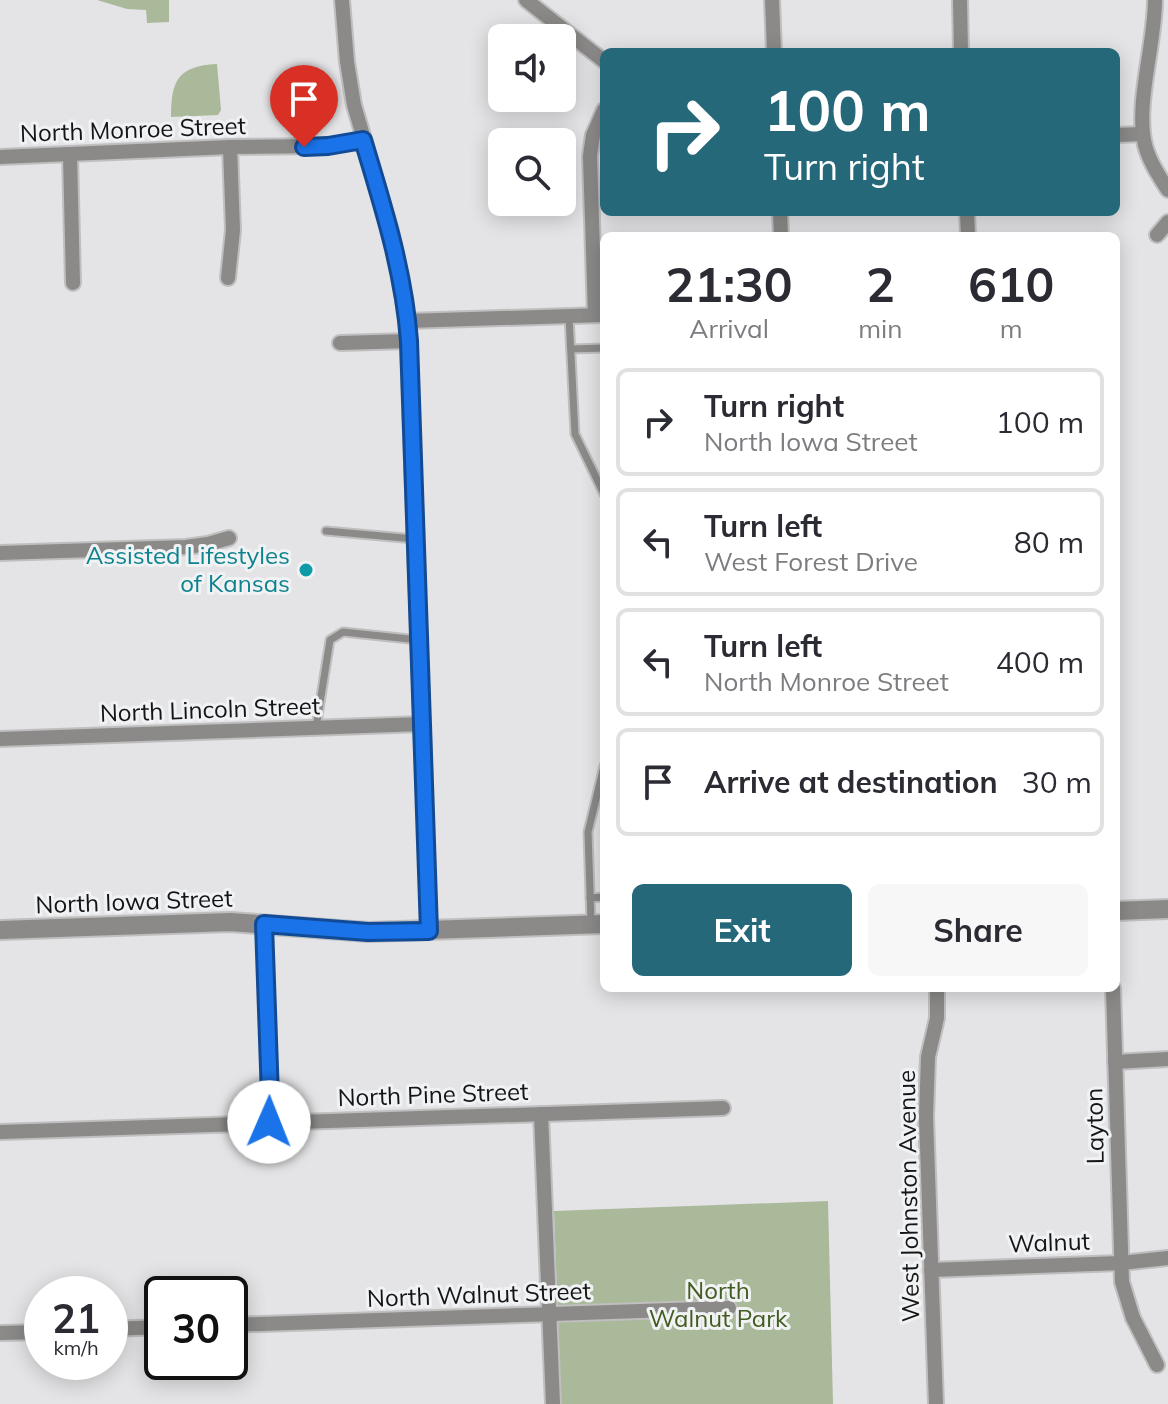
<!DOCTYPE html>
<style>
body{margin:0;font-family:Mulish,sans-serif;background:#f7f7f7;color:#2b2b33;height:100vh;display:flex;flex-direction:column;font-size:30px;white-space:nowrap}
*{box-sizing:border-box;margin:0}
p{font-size:26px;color:#7c7c81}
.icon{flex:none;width:44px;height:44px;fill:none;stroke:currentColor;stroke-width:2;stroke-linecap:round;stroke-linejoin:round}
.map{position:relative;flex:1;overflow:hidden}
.side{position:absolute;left:600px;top:232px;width:520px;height:760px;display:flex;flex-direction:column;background:#fff;border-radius:12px;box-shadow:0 4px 20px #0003}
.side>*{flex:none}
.banner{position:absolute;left:600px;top:48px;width:520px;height:168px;border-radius:12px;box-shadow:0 4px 20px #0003;background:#25687a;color:#fff;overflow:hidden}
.tools{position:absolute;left:488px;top:24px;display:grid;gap:16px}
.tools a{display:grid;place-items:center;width:88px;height:88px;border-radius:12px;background:#fff;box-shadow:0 4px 20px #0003;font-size:40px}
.speed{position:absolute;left:24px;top:1276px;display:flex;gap:16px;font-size:40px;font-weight:700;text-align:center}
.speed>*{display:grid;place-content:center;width:104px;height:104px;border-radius:50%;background:#fff;box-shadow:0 4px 20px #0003;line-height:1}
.speed small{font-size:20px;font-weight:400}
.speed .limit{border:4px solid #111;border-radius:12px;background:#fff;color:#111}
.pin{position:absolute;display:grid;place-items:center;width:68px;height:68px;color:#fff;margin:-82px -34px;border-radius:50% 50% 50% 0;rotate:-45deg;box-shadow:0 0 8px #0007}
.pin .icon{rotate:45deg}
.me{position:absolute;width:88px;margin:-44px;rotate:1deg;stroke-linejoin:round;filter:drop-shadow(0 0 6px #0008)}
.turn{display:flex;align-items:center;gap:28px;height:168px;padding:0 32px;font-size:36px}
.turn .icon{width:104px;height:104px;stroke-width:2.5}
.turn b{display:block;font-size:56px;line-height:68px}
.eta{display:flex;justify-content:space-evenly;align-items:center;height:136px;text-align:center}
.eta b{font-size:48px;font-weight:700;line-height:56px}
.cta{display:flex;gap:16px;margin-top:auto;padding:16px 32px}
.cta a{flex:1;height:92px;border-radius:12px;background:#25687a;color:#fff;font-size:32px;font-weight:700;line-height:92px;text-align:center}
.cta a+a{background:#f7f7f7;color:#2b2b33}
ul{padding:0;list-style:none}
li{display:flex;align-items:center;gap:24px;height:108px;margin:0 16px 12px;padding:0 16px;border:4px solid #e1e1e2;border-radius:12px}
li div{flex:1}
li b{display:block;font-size:30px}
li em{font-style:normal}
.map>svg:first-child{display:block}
</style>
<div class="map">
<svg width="1168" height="1404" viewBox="0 0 1168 1404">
<rect width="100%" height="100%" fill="#e4e4e6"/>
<!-- green -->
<g fill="#a9b99a">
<polygon points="97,0 169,0 169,22 147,23 146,10 127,9"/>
<path d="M217,64l4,46 -3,5 -47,2c0,-37 7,-51 46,-53z"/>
<polygon points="828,1201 833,1404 561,1404 554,1211"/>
</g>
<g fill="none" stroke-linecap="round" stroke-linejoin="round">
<!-- service casing -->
<g stroke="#bfbfc0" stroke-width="11">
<g id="service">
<polyline points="569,316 575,434 604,494"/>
<polyline points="571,349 604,348"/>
<polyline points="326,531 415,539"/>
<polyline points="316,728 330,640 343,632 419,640"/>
<polyline points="590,898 604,897"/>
<polyline points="591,923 588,832 604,766"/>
</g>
</g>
<!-- minor casing -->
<g stroke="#bfbfc0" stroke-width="18">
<g id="minor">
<polyline points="342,0 347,62 354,105 391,231 407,321 429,931"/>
<polyline points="526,0 604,61"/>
<polyline points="772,0 774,52"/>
<polyline points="960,0 961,52"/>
<path d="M1155,0c0,44 -20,105 -10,145 4,16 14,31 23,45"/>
<polyline points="1116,135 1143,134"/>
<polyline points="70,154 73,283"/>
<polyline points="0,157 230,147 328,146 363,140"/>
<polyline points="780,212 781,236"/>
<polyline points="967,212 968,236"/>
<polyline points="1157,235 1168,222"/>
<polyline points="228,278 233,230 230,147"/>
<polyline points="595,315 590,156 593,135 604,110"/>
<polyline points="407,321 603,315"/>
<polyline points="340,343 409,341"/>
<polyline points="0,553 186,547 208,544 229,538"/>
<polyline points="0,739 422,724"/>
<polyline points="264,924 270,1097 269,1122"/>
<polyline points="1113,988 1122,1282 1133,1318 1157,1365"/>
<polyline points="1115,1062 1168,1059"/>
<polyline points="541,1114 553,1404"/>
<polyline points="0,1132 723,1108"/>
<polyline points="931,1270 1121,1263 1168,1258"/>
<polyline points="230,1325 729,1308"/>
<polyline points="110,1329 162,1327"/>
<polyline points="0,1333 42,1332"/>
<polyline points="936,1404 926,1117 928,1057 937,1018 937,988"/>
</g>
</g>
<!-- tertiary casing -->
<g stroke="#bfbfc0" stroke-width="22">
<g id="tertiary">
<polyline points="1116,911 1168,909"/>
<polyline points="0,930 230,922 368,932 604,924"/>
</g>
</g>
<!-- service -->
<use href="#service" stroke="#8b8a89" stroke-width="7"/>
<!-- minor -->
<use href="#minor" stroke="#8b8a89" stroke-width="14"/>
<!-- tertiary -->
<use href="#tertiary" stroke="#8b8a89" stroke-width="18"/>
</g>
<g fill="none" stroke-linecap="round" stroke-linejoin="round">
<!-- route casing -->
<g stroke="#114b97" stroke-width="20">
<path id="route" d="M269,1122l1,-25 -6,-173 104,8 61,-1 -20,-590c-5,-69 -26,-135 -46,-201l-35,6 -24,1"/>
</g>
<!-- route -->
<use href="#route" stroke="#1a73e8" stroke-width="14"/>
</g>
<!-- markers -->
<circle fill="#0f9aa8" stroke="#f1f2f4" stroke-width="3" cx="306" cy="570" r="8"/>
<g text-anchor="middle" stroke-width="6" stroke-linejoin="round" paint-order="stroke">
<!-- street labels -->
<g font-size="24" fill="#141515" stroke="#f1f2f4">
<text transform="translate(133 130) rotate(-2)" y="8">North Monroe Street</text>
<text transform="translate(210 710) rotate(-2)" y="8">North Lincoln Street</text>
<text transform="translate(134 902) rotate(-2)" y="8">North Iowa Street</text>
<text transform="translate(433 1095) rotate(-2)" y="8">North Pine Street</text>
<text transform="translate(1095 1126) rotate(-91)" y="8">Layton</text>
<text transform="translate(909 1196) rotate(-91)" y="8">West Johnston Avenue</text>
<text transform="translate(1049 1243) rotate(-2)" y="8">Walnut</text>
<text transform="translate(479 1295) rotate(-2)" y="8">North Walnut Street</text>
</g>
<!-- culture labels -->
<g font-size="24" fill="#0d838f" stroke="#f1f2f4" text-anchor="end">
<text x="290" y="564">Assisted Lifestyles<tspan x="290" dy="28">of Kansas</tspan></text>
</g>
<!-- park labels -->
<g font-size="24" fill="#435d21" stroke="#f1f2f4">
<text x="718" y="1299">North<tspan x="718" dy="28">Walnut Park</tspan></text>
</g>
</g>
</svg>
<div class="tools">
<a><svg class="icon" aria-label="sound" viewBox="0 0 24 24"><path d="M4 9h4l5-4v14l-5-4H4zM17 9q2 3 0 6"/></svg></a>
<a><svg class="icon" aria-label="search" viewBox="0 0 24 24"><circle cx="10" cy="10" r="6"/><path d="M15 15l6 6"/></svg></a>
</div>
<div class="speed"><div>21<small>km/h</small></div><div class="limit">30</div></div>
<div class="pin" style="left:304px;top:147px;background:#d93025"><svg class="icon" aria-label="arrive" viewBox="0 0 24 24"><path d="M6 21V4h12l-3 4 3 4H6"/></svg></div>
<svg class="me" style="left:269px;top:1122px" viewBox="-20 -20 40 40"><circle r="19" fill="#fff"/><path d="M0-13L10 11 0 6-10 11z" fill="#1a73e8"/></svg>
<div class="banner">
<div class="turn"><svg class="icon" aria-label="right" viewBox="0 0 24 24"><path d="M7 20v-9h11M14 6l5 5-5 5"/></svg><div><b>100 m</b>Turn right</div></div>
</div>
<section class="side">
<div class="eta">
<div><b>21:30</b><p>Arrival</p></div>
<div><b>2</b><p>min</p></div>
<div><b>610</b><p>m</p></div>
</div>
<ul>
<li><svg class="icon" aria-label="right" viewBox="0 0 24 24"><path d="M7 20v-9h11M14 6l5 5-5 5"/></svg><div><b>Turn right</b><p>North Iowa Street</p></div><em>100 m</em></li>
<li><svg class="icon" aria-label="left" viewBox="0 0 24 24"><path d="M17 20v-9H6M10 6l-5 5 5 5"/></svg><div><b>Turn left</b><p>West Forest Drive</p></div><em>80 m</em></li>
<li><svg class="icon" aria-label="left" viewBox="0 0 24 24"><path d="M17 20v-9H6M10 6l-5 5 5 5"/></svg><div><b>Turn left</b><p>North Monroe Street</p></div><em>400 m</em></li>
<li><svg class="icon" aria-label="arrive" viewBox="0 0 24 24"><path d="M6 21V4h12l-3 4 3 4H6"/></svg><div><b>Arrive at destination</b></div><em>30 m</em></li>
</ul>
<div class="cta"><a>Exit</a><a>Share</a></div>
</section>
</div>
